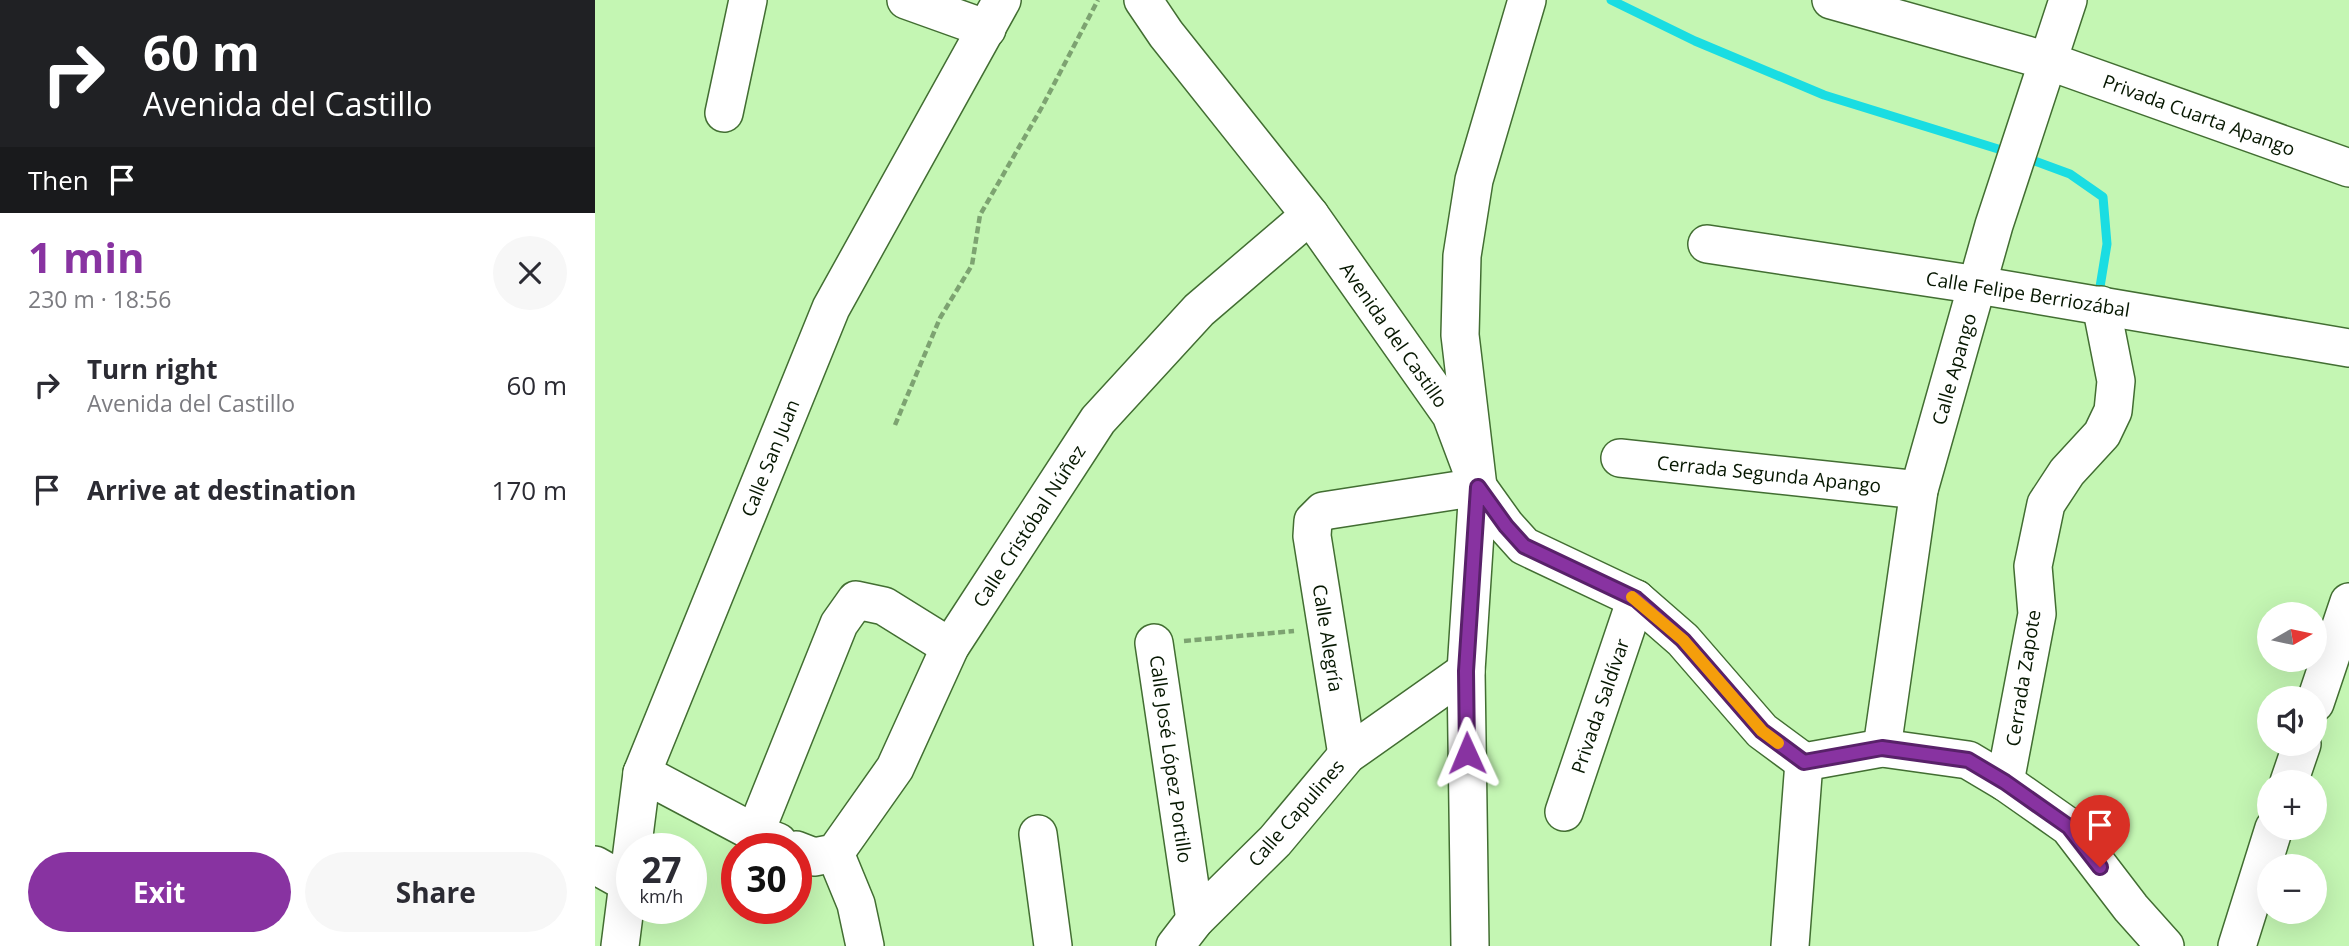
<!DOCTYPE html>
<meta charset="utf-8">
<style>
body{margin:0;font-family:"Open Sans",sans-serif;background:#f7f7f7;color:#2b2b33;height:100vh;display:flex;flex-direction:column;font-size:26px;white-space:nowrap}
*{box-sizing:border-box;margin:0}
p{font-size:23px;color:#7c7c81}
.icon{flex:none;width:38px;height:38px;fill:none;stroke:currentColor;stroke-width:2;stroke-linecap:round;stroke-linejoin:round}
.map{position:relative;flex:1;overflow:hidden}
.side{display:flex;flex-direction:column;background:#fff;width:595px}
.side>*{flex:none}
.top-card{background:#202124;color:#fff;overflow:hidden}
.needle{width:46px;rotate:81deg}
.tools{position:absolute;left:1662px;top:602px;display:grid;gap:14px}
.tools a{display:grid;place-items:center;width:70px;height:70px;border-radius:50%;background:#fff;box-shadow:0 7px 28px #0002;font-size:35px}
.speed{position:absolute;left:21px;top:833px;display:flex;gap:14px;font-size:35px;font-weight:700;text-align:center}
.speed>*{display:grid;place-content:center;width:91px;height:91px;border-radius:50%;background:#fff;box-shadow:0 7px 28px #0002;line-height:1}
.speed small{font-size:18px;font-weight:400}
.speed .limit{border:10px solid #d22;background:#fff;color:#111}
.pin{position:absolute;display:grid;place-items:center;width:60px;height:60px;color:#fff;margin:-72px -30px;border-radius:50% 50% 50% 0;rotate:-45deg;box-shadow:0 0 7px #0007}
.pin .icon{rotate:45deg}
.me{position:absolute;width:77px;margin:-38px;rotate:359deg;stroke-linejoin:round;filter:drop-shadow(0 0 5px #0008)}
.turn{display:flex;align-items:center;gap:24px;height:147px;padding:0 28px;font-size:32px}
.turn .icon{width:91px;height:91px;stroke-width:2.5}
.turn b{display:block;font-size:49px;line-height:60px}
.then{display:flex;align-items:center;height:66px;padding:0 28px;background:#0003;gap:14px;font-size:26px}
.round{display:grid;place-items:center;flex:none;width:74px;height:74px;border-radius:37px;background:#f7f7f7}
.headline{display:flex;align-items:center;justify-content:space-between;height:119px;padding:0 28px}
h1{font-size:42px;font-weight:700;line-height:52px;color:#8833a1}
.button{display:flex;gap:14px;margin-top:auto;padding:14px 28px}
.button a{flex:1;height:80px;border-radius:42px;background:#8833a1;color:#fff;font-size:28px;font-weight:700;line-height:80px;text-align:center}
.button a+a{background:#f7f7f7;color:#2b2b33}
ul{padding:0;list-style:none}
li{display:flex;align-items:center;gap:21px;height:105px;padding:0 28px}
li div{flex:1}
li b{display:block;font-size:26px}
li em{font-style:normal}
main{display:flex;flex:1;min-height:0}
.map>svg:first-child{display:block}
</style>
<main>
<section class="side">
<div class="top-card">
<div class="turn"><svg class="icon" aria-label="right" viewBox="0 0 24 24"><path d="M7 20v-9h11M14 6l5 5-5 5"/></svg><div><b>60 m</b>Avenida del Castillo</div></div>
<div class="then">Then<svg class="icon" aria-label="arrive" viewBox="0 0 24 24"><path d="M6 21V4h12l-3 4 3 4H6"/></svg></div>
</div>
<div class="headline"><div><h1>1 min</h1><p>230 m · 18:56</p></div><a class="round"><svg class="icon" aria-label="close" viewBox="0 0 24 24"><path d="M6 6l12 12M18 6L6 18"/></svg></a></div>
<ul>
<li><svg class="icon" aria-label="right" viewBox="0 0 24 24"><path d="M7 20v-9h11M14 6l5 5-5 5"/></svg><div><b>Turn right</b><p>Avenida del Castillo</p></div><em>60 m</em></li>
<li><svg class="icon" aria-label="arrive" viewBox="0 0 24 24"><path d="M6 21V4h12l-3 4 3 4H6"/></svg><div><b>Arrive at destination</b></div><em>170 m</em></li>
</ul>
<div class="button"><a>Exit</a><a>Share</a></div>
</section>
<div class="map">
<svg width="1754" height="946" viewBox="0 0 1754 946">
<rect width="100%" height="100%" fill="#c4f6b3"/>
<g fill="none" stroke-linecap="round" stroke-linejoin="round">
<!-- stream -->
<g stroke="#1adde2" stroke-width="9">
<polyline points="1016,0 1100,41 1229,95 1416,153"/>
<polyline points="1429,157 1475,174 1508,197 1512,244 1505,287"/>
</g>
<!-- minor casing -->
<g stroke="#426e32" stroke-width="40">
<g id="minor">
<polyline points="311,0 392,29"/>
<polyline points="548,0 571,34 715,215 856,415 883,487 911,526 929,546 1041,599 1088,640 1167,731 1209,762 1287,748 1373,760 1410,782 1474,827 1536,908 1570,946"/>
<polyline points="1236,0 1453,61 1754,168"/>
<polyline points="129,113 153,0"/>
<polyline points="1112,244 1383,285 1754,348"/>
<polyline points="1025,458 1324,490"/>
<polyline points="559,643 600,920"/>
<polyline points="1720,703 1754,602"/>
<polyline points="1287,748 1324,490 1399,225 1473,0"/>
<polyline points="752,755 717,536 718,521 728,511 883,487"/>
<polyline points="47,773 160,833 183,842"/>
<polyline points="1410,782 1442,614 1438,566 1451,504 1472,472 1507,434 1518,411 1521,381 1506,305"/>
<polyline points="1694,782 1707,744"/>
<polyline points="969,812 1041,599"/>
<polyline points="160,833 244,624 261,600 289,606 355,647"/>
<polyline points="443,834 458,946"/>
<polyline points="201,850 219,857 240,853 300,768 355,647 503,420 604,310 715,215"/>
<polyline points="240,853 261,904 270,946"/>
<polyline points="0,865 32,883"/>
<polyline points="25,946 47,773 236,308 407,0"/>
<polyline points="580,946 600,920 680,841 752,755 871,671"/>
<polyline points="875,946 871,671 883,487 865,335 867,256 879,180 932,0"/>
<polyline points="1195,946 1209,762"/>
<polyline points="1642,946 1679,828"/>
</g>
</g>
<!-- path -->
<g stroke="#7da371" stroke-width="4.5" stroke-dasharray="7 3.5" stroke-linecap="butt">
<polyline points="300,425 345,318 377,265 385,215 447,107 503,0"/>
<polyline points="589,641 699,631"/>
</g>
<!-- minor -->
<use href="#minor" stroke="#fff" stroke-width="37"/>
</g>
<g fill="none" stroke-linecap="round" stroke-linejoin="round">
<!-- route casing -->
<g stroke="#582169" stroke-width="18">
<polyline id="route" points="872,753 871,671 883,487 911,526 929,546 1041,599 1088,640 1167,731 1209,762 1287,748 1373,760 1410,782 1474,827 1505,867"/>
</g>
<!-- route -->
<use href="#route" stroke="#8833a1" stroke-width="12"/>
<!-- slow -->
<polyline stroke="#f59e0b" stroke-width="12" points="1037,597 1088,640 1167,731 1183,743"/>
</g>
<g text-anchor="middle" stroke-width="5" stroke-linejoin="round" paint-order="stroke">
<!-- street labels -->
<g font-size="19" fill="#061701" stroke="#fff">
<text transform="translate(1604 115) rotate(20)" y="7">Privada Cuarta Apango</text>
<text transform="translate(1433 294) rotate(9)" y="7">Calle Felipe Berriozábal</text>
<text transform="translate(799 335) rotate(55)" y="7">Avenida del Castillo</text>
<text transform="translate(1359 369) rotate(-74)" y="7">Calle Apango</text>
<text transform="translate(175 458) rotate(-68)" y="7">Calle San Juan</text>
<text transform="translate(1174 474) rotate(6)" y="7">Cerrada Segunda Apango</text>
<text transform="translate(434 526) rotate(-57)" y="7">Calle Cristóbal Núñez</text>
<text transform="translate(733 638) rotate(81)" y="7">Calle Alegría</text>
<text transform="translate(1428 678) rotate(-81)" y="7">Cerrada Zapote</text>
<text transform="translate(1005 706) rotate(-71)" y="7">Privada Saldívar</text>
<text transform="translate(576 759) rotate(82)" y="7">Calle José López Portillo</text>
<text transform="translate(701 813) rotate(-49)" y="7">Calle Capulines</text>
</g>
</g>
</svg>
<div class="tools">
<a><svg class="needle" viewBox="-14 -14 28 28"><path d="M0-13l5 13h-10z" fill="#e53935"/><path d="M0 13l5-13h-10z" fill="#7c7c81"/></svg></a>
<a><svg class="icon" aria-label="sound" viewBox="0 0 24 24"><path d="M4 9h4l5-4v14l-5-4H4zM17 9q2 3 0 6"/></svg></a>
<a>+</a>
<a>−</a>
</div>
<div class="speed"><div>27<small>km/h</small></div><div class="limit">30</div></div>
<div class="pin" style="left:1505px;top:867px;background:#d93025"><svg class="icon" aria-label="arrive" viewBox="0 0 24 24"><path d="M6 21V4h12l-3 4 3 4H6"/></svg></div>
<svg class="me" style="left:872px;top:753px" viewBox="-20 -20 40 40"><path d="M0-17L14 15 0 8-14 15z" fill="#8833a1" stroke="#fff" stroke-width="4"/></svg>
</div>
</main>
